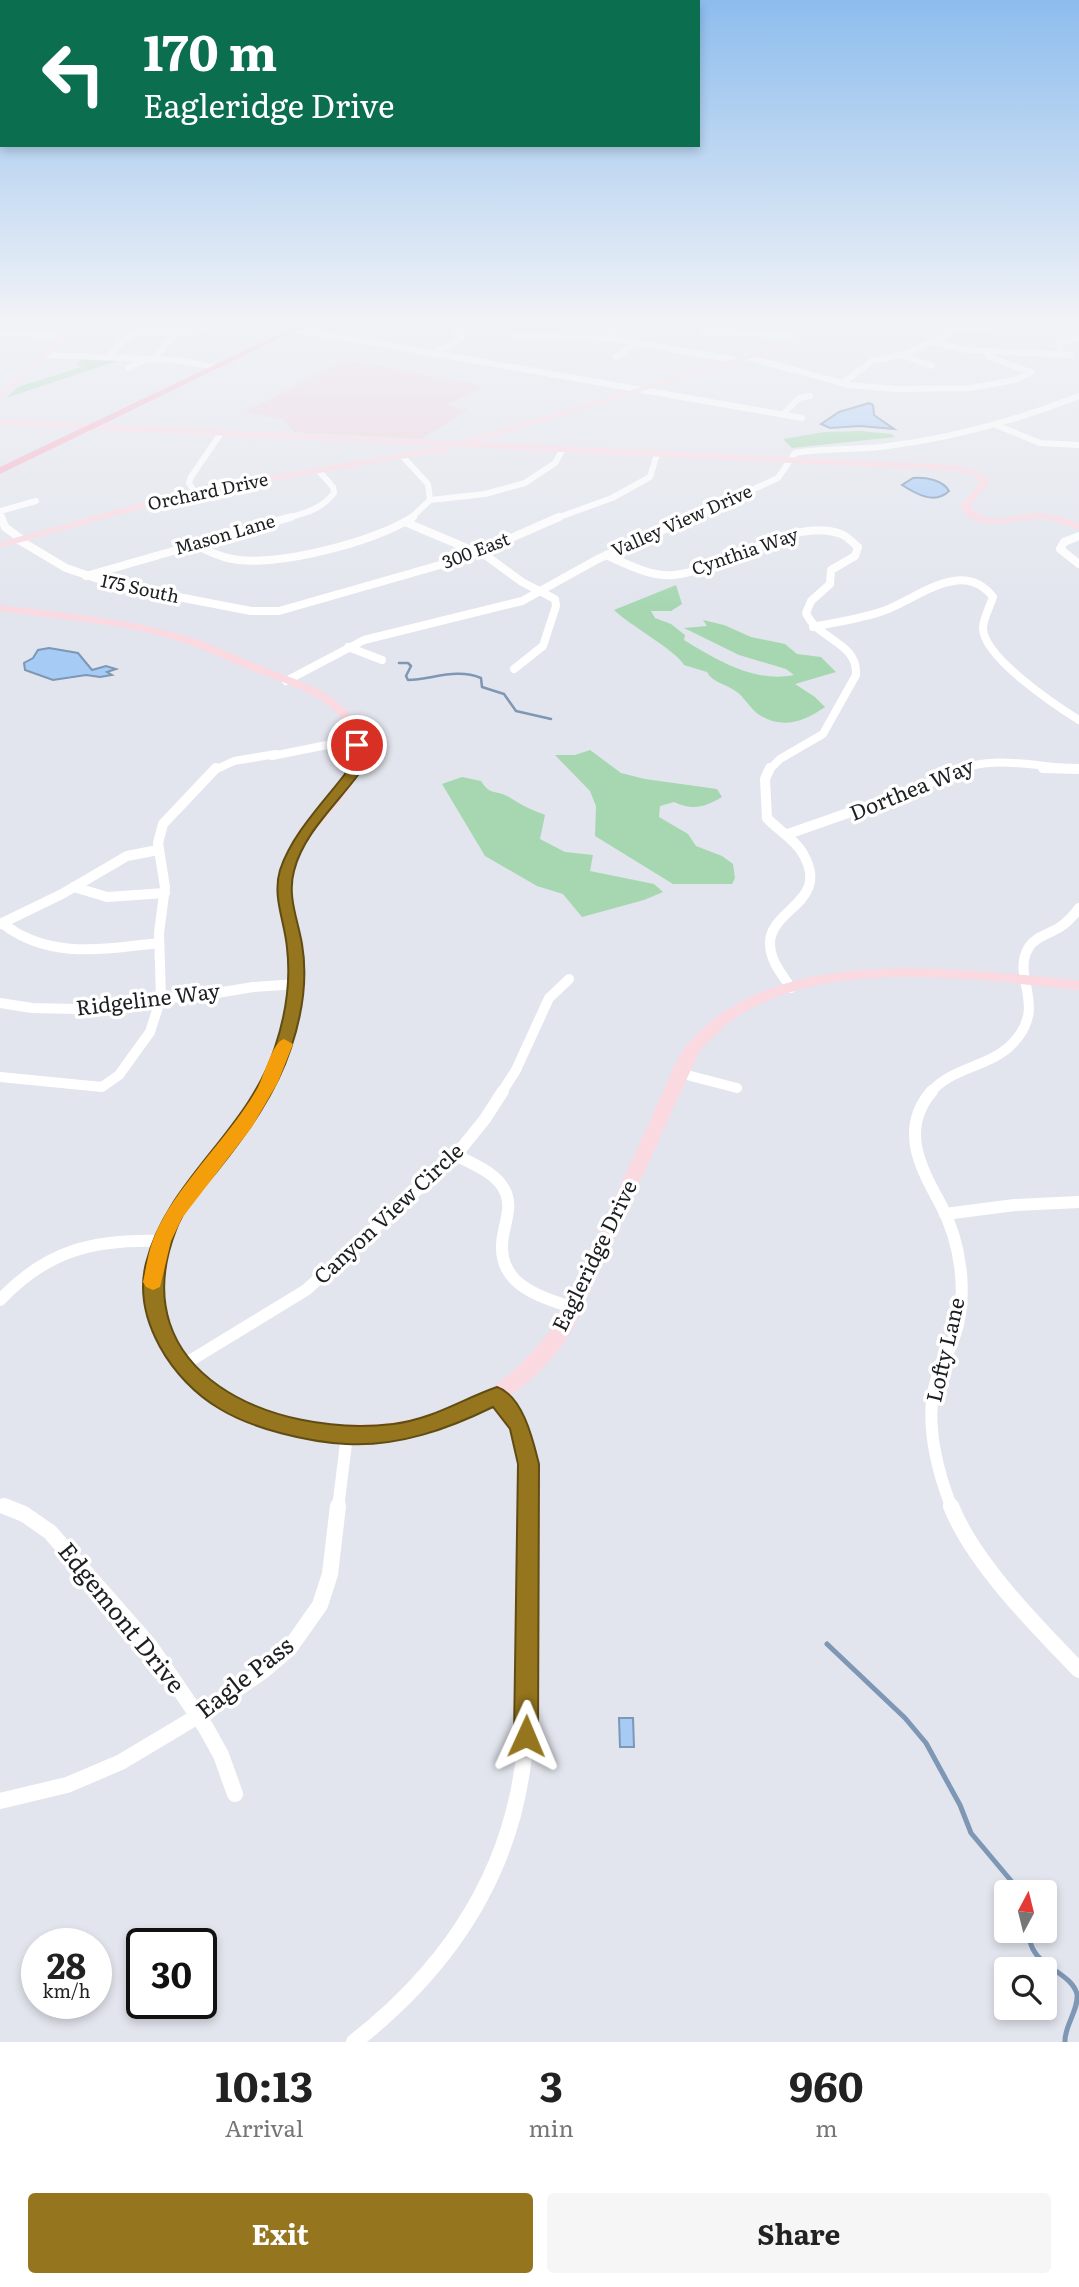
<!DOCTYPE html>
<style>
body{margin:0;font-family:Literata,serif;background:#f6f6f6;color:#222;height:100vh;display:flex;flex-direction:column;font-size:26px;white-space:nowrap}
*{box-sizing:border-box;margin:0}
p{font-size:23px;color:#767676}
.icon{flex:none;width:38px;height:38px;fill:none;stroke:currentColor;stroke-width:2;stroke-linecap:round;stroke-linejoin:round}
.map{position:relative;height:2042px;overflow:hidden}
.drawer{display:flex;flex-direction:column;background:#fff;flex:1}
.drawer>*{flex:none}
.hud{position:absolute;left:0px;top:0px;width:700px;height:147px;box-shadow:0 4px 10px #0003;background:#0b6e4f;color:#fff;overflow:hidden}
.needle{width:46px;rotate:7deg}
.controls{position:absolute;left:994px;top:1880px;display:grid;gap:14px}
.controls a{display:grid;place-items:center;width:63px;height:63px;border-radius:7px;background:#fff;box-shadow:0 4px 10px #0003;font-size:35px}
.speed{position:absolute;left:21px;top:1928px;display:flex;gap:14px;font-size:35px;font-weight:700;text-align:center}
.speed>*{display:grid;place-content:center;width:91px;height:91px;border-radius:50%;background:#fff;box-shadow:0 4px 10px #0003;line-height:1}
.speed small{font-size:18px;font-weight:400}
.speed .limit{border:4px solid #111;border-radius:10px;background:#fff;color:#111}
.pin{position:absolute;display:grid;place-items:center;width:60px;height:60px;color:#fff;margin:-30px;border:4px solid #fff;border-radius:50%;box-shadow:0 2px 7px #0007}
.me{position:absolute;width:77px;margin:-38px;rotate:1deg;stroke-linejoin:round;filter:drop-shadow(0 0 5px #0008)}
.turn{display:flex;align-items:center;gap:24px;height:147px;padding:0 28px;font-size:32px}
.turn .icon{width:91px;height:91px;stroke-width:2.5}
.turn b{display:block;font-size:49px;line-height:60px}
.eta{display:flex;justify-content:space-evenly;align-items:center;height:119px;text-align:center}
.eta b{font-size:42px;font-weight:700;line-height:49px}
.cta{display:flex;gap:14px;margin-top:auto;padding:14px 28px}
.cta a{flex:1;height:80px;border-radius:7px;background:#95751d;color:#fff;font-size:28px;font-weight:700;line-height:80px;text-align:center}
.cta a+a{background:#f6f6f6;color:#222}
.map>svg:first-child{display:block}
</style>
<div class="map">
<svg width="1079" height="2042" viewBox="0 0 1079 2042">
<rect width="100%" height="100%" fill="#e2e5ed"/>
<!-- education -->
<polygon fill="#ecd3dd" points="346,360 484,386 447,405 468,410 421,439 294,432 284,420 245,412"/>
<!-- green -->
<g fill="#a6d7b1">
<polygon points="82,359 120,360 6,398 18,387 84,366 76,365"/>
<polygon points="861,431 891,434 895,437 792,448 783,439 825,432"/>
<path d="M676,585l6,19 -11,7h-20l4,7 16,6 14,11 -1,5c33,20 70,43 110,35l-8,-6 -47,-14 -55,-27 23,-2 -4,-6 21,5 27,12 34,7 12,10 24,3 15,15 -41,12 20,13 10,10c-21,15 -44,23 -67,7 -9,-7 -14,-18 -24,-24 -9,-6 -22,-8 -27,-18l-23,-7c-6,-13 -56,-41 -70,-55z"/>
<path d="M590,750l31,23 24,6 72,10 5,8c-17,10 -29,14 -48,5l-14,4 -1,11 29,17 8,12 26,10 11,8 2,14 -3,6h-59l-78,-48 1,-30 -6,-15 -35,-36h20z"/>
<path d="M462,777l19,4c10,16 15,8 28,16 12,8 23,13 36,18l-5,24 25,13 28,3 -3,16 64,13 9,8 -19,8 -62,17 -19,-23 -26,-8 -52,-30 -43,-72z"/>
</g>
<!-- water -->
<g fill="#a6cbf5" stroke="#7d97b5" stroke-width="2">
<polygon points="869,403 873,405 874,415 894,429 860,426 830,428 821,424 839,412"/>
<path d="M913,478c13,-1 30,2 36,13 -14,14 -33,3 -47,-6z"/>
<polygon points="49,648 78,653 92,670 106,666 116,669 107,672 112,675 100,677 86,675 53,680 25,670 24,663 33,658 38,650"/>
<polygon points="619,1718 633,1718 634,1747 620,1747"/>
</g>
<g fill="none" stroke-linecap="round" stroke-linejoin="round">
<!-- stream-far1 -->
<path stroke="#7d97b5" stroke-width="2.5" d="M399,663h9l3,3 -5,10 2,4c25,-1 49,-12 73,-2l1,9 22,7 12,17 35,8"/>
<!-- stream -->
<g stroke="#7d97b5" stroke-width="5">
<polyline points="827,1644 905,1718 926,1743 960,1805 971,1833 1013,1883 1015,1892"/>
<path d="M1027,1930c2,7 3,15 7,21 9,17 38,24 43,43 2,16 -13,32 -12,48"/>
</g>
<!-- street-far4 -->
<g stroke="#fff" stroke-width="6">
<polyline points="369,323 389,326"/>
<polyline points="938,323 975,329 1008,323"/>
<polyline points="295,329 802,418"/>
<polyline points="702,332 795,335"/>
<polyline points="0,333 66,335"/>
<polyline points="516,335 613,339 737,360"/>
<polyline points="608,338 625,323"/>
<polyline points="932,342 967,350 1071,355"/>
<polyline points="985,351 989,357 1031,372"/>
<polyline points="435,353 463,337 454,331 460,323"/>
<polyline points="1061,354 1059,343 1079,338"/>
<polyline points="45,355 174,360 216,367"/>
<polyline points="902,355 932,366"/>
<polyline points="107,357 132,333 189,333 220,323"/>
<polyline points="616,357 636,343"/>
<polyline points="747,357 849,385 896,389 971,388 1015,380 1031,372"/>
<polyline points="153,359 177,332"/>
<polyline points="128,368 146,359"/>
<polyline points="843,383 872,361 909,353 959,328"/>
<polyline points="783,414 799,398 810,396"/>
<polyline points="996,425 1040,443 1079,445"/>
<polyline points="404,458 428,484 430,500"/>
<polyline points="194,491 189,483 191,477 221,433"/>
<polyline points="0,511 36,501"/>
<polyline points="0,516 3,519"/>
<path d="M284,519c20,-6 37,-9 50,-26l-1,-6 -14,-16"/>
<polyline points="410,519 430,500 485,494 525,483 555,463 563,449"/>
<polyline points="554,519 612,498 650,477 657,454"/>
<path d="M688,519l90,-41 17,-25c29,-5 57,-3 86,-6 68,-8 134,-26 198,-51"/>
</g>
<!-- street-far3 -->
<g stroke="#fff" stroke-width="8">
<polyline points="1,517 5,527 21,539"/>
<polyline points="405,522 488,557 522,582 555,599 556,606 543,646 514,669"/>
<polyline points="1079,536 1064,542 1060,549 1079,564"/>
<polyline points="19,540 66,568 116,585 251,611 279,611 468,557 559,517"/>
<path d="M192,543c13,7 25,13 40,16 45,8 143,-17 181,-42"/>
<path d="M606,555c21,9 44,22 68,20 48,-4 119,-60 167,-41 6,2 12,9 17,13l-3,9 -24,14 -1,14 -19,17 -5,12c12,27 52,29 50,62l-33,59 -43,25 -11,11"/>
<polyline points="86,576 291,517"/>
<path d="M813,627c23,-5 47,-8 70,-16 33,-11 79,-54 110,-14 -3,9 -10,22 -10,31 0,29 72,77 96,92"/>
<polyline points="348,647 382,660"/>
<polyline points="286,681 364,640 522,601 598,559 692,517"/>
<polyline points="272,756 357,739"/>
<polyline points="215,770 234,761 276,754"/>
<path d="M959,770c35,-16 81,-2 120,-1"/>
</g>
<!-- street-far2 -->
<g stroke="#fff" stroke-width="10">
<path d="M770,768l-5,11 2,39c11,12 26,20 35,34 31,51 -34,56 -32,93 1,17 12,29 21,43"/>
<polyline points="1043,768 1079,769"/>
<polyline points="788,834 908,792 963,768"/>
<polyline points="74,887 107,897 165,893"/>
<path d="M2,923c46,37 102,26 157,20"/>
<polyline points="0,924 62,894 127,856 158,850"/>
<polyline points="0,1003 32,1008 76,1009 133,1000 199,996 253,987 297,984"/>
<polyline points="679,1073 737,1088"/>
<polyline points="0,1077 102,1087 119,1075 150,1032 161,998 159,933 165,887 158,843 163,824 216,768"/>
<polyline points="502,1092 516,1070 549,998 569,979"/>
<path d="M931,1092c21,-25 60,-25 82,-49 36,-38 -3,-66 16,-96 7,-11 21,-13 31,-20 8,-5 14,-12 19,-19"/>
</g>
<!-- street-far1 -->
<g stroke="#fff" stroke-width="12">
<path d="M932,1091c-32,37 -13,74 8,112 21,39 29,93 14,135 -7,18 -18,35 -21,55 -6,37 5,81 19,115"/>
<path d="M456,1155c16,9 39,17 48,34 8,14 3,27 0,42 -12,51 30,64 70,77"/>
<polyline points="945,1214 1015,1205 1079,1202"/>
<path d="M0,1300c47,-50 94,-61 161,-59"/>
<polyline points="183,1365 306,1290 456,1155 485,1119 503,1091"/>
<polyline points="497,1396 520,1426 529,1464 529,1508"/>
<polyline points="0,1505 8,1508"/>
<polyline points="338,1508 347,1435"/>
</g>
<!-- street -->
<g stroke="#fff" stroke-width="16">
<polyline points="4,1506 24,1514 50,1532 150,1646 206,1728 221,1755 235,1794"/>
<path d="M951,1506c22,56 86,121 128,164"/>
<polyline points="0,1801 67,1785 121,1762 198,1716 263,1671 289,1649 320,1605 330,1574 338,1506"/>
<path d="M354,2042c96,-75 160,-171 171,-296 4,-35 2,-71 2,-106 0,-45 2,-89 2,-134"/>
</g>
<!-- secondary -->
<g fill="#fad9e1" fill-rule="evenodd">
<polygon points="75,323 83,323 0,400 0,392"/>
<path d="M855,323h11l-390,119 479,23 21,5 13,9 -1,7 -17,19c12,24 48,7 69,8 14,1 27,5 39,10v7c-13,-4 -24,-10 -37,-11 -21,-1 -74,18 -81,-14l17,-20 1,-5 -9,-6 -15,-3 -955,-46v-6l466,23 1,-3z"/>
<polygon points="445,446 450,449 448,451 195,494 0,548 0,542 194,488"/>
<path d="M0,605c60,8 121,12 179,29 30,8 57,22 85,33 32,13 77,26 94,59 28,54 -48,93 -62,137 -10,30 4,61 7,90 4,41 -5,81 -21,118 -11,28 -28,54 -46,78 -31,41 -76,82 -73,137 5,139 188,159 289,122 44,-16 77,-49 104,-85 32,-67 63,-135 94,-202 10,-20 24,-61 37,-76 89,-105 271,-75 392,-65v10c-105,-10 -252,-34 -345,29 -13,9 -24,22 -35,33l-125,275c-23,40 -62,73 -103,91 -96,42 -243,34 -304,-60 -14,-20 -23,-47 -23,-72 -2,-75 91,-144 121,-213 17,-38 27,-79 23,-120 -3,-30 -17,-63 -5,-92 16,-42 87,-83 63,-134 -13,-29 -56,-42 -83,-52 -32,-12 -62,-28 -94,-37 -55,-15 -113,-19 -169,-27z"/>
</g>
<!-- primary -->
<polygon fill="#f6b2c4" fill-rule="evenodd" points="302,323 312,323 0,474 0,467"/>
</g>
<!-- sky -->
<linearGradient id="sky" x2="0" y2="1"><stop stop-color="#8dbded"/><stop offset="0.53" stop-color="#f2f3f7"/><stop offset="1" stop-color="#f2f3f7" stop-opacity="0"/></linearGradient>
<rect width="1079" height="609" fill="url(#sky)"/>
<!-- route -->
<path fill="#95751d" stroke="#614c13" stroke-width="2" d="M357,741l7,4 -1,18 -5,12c-22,30 -55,59 -64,96 -7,25 4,49 8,73 6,35 0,71 -11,104 -15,46 -43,84 -73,122 -15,18 -34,37 -42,60 -56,144 99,208 217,194 40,-5 67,-24 104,-37 26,9 36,53 42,77l-1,272 -4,8 -8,4 -9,-4 -3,-8 4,-272 -8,-35 -17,-22c-45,22 -95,40 -147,37 -38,-2 -93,-15 -126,-35 -48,-28 -88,-90 -74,-146 21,-84 102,-131 129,-216 11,-33 16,-65 12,-99 -2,-26 -15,-51 -7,-78 12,-36 42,-66 65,-96l5,-11 1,-18z"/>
<!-- slow -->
<path fill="#f59e0b" d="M284,1039l9,5 -15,38 -26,45 -70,91 -11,23 -11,46 -7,3 -7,-3 -3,-5c3,-13 5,-29 10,-42 19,-51 75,-100 104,-151 7,-12 15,-47 27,-50z"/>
<g text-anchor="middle" stroke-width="7" stroke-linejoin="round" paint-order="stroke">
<!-- far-street labels -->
<g font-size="18" fill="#1d1e21" stroke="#fff">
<text transform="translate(208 492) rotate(-12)" y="6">Orchard Drive</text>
<text transform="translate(682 521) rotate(-24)" y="6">Valley View Drive</text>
<text transform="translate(225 535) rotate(-16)" y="6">Mason Lane</text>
<text transform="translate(476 551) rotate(-21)" y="6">300 East</text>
<text transform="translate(745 552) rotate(-19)" y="6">Cynthia Way</text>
<text transform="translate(140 589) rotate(12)" y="6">175 South</text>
</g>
<!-- street labels -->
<g font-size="21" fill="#1d1e21" stroke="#fff">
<text transform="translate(912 790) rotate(-22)" y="7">Dorthea Way</text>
<text transform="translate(148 1000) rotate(-7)" y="7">Ridgeline Way</text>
<text transform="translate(389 1214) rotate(-43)" y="7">Canyon View Circle</text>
<text transform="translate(595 1256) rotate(-64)" y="7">Eagleridge Drive</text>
<text transform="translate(946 1350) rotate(-77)" y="7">Lofty Lane</text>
</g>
<!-- near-street labels -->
<g font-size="24" fill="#1d1e21" stroke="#fff">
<text transform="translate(121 1618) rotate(51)" y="8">Edgemont Drive</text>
<text transform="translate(245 1678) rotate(-38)" y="8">Eagle Pass</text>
</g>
</g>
</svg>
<div class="controls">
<a><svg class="needle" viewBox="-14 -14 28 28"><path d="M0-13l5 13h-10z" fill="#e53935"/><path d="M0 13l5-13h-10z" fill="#767676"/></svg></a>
<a><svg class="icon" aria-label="search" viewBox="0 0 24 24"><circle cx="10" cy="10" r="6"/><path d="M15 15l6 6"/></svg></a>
</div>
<div class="speed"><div>28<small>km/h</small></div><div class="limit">30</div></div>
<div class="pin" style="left:357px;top:745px;background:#d93025"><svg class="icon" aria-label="arrive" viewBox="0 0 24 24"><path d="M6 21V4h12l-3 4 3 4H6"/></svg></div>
<svg class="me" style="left:526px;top:1736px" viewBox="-20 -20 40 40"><path d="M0-17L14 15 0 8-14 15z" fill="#95751d" stroke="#fff" stroke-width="4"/></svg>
<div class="hud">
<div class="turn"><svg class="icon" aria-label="left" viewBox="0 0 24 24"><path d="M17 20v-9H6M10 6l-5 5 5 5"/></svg><div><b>170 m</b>Eagleridge Drive</div></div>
</div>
</div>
<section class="drawer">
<div class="eta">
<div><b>10:13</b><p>Arrival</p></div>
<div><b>3</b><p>min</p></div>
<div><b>960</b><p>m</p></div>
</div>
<div class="cta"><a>Exit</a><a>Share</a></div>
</section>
